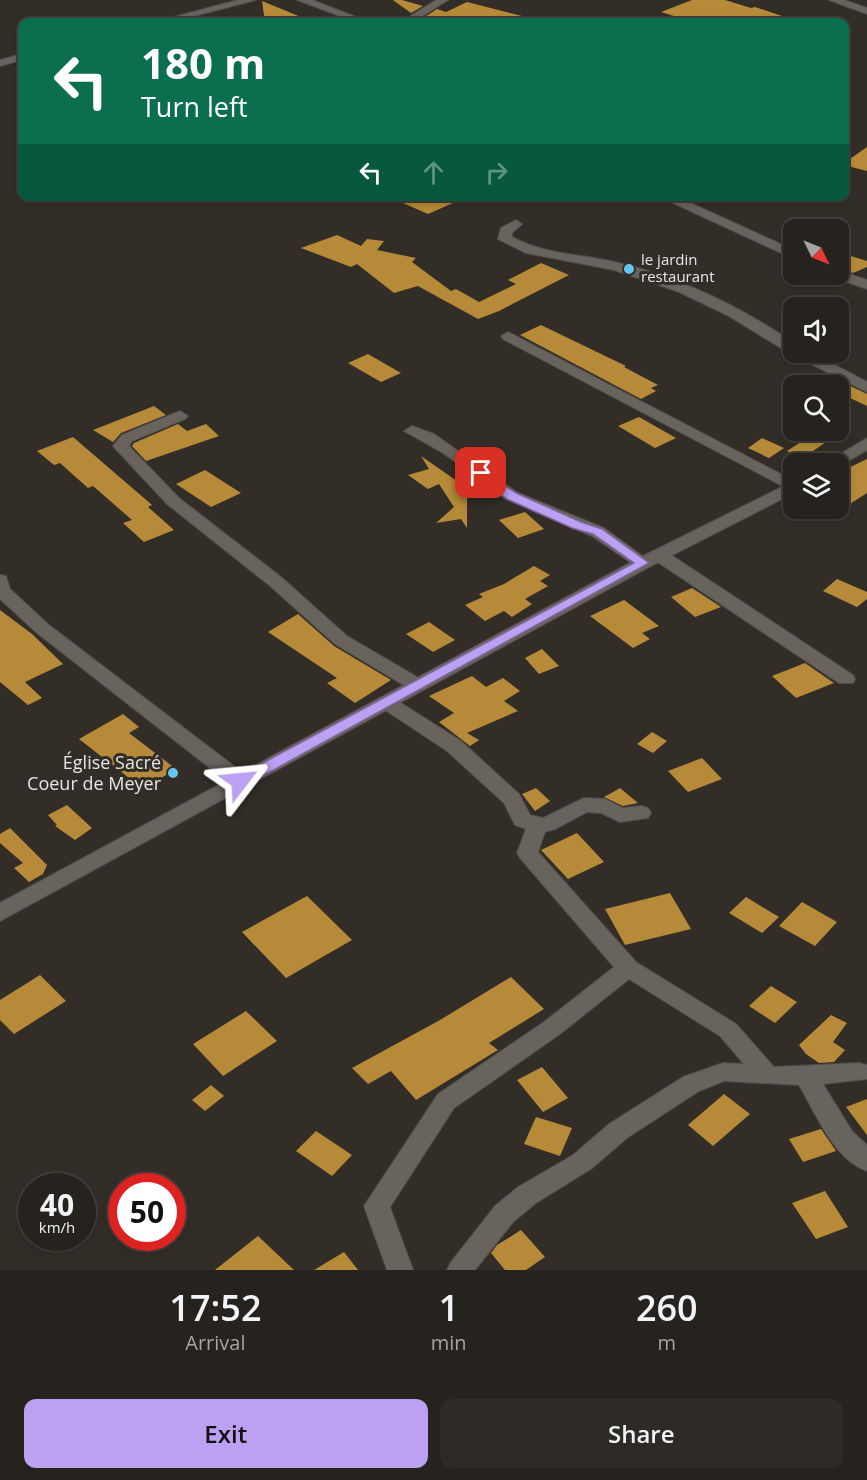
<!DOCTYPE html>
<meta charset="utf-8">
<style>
body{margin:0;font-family:"Open Sans",sans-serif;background:#2e2a26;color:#f1f3f6;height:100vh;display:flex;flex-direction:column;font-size:22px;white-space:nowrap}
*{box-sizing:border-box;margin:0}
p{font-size:20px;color:#a4a4a4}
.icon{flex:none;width:33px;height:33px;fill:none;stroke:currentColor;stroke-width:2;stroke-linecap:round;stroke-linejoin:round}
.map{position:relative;height:1270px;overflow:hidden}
.panel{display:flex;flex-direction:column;background:#26221d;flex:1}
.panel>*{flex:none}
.top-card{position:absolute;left:18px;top:18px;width:831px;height:183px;border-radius:12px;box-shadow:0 3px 9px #0003,0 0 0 2px #423f3b;background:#0b6e4f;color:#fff;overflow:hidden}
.needle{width:39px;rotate:133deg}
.controls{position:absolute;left:783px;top:219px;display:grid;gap:12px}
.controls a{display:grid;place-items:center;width:66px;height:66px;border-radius:12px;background:#26221d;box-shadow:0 3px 9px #0003,0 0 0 2px #423f3b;font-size:30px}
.speed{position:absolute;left:18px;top:1173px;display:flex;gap:12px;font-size:30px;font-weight:700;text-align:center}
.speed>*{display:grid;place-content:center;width:78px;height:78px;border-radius:50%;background:#26221d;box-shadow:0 3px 9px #0003,0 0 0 2px #423f3b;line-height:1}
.speed small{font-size:15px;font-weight:400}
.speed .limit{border:9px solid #d22;background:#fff;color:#111}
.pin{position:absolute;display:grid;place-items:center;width:51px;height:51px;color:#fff;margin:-26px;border-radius:12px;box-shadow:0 3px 9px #0006}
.me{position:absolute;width:66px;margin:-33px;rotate:61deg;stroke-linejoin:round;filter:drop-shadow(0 0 4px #0008)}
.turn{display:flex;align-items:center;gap:21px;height:126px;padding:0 24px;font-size:27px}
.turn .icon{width:78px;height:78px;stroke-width:2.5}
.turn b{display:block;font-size:42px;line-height:51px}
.lanes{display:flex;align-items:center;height:57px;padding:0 24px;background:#0003;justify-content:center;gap:30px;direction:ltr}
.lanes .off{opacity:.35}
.eta{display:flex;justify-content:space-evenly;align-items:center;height:102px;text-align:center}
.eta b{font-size:36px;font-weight:600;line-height:42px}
.action{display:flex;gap:12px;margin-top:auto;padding:12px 24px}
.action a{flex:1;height:69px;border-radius:12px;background:#bca0f2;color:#111;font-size:24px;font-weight:600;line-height:69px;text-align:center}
.action a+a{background:#2e2a26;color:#f1f3f6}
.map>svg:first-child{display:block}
</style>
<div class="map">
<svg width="867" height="1270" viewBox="0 0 867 1270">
<rect width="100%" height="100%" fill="#322e27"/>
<!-- building -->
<g fill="#b68a38">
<polygon points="393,0 402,0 423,6 411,13"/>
<polygon points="692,0 725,0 751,8 755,7 794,20 793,22 693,22 661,12"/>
<polygon points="262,1 313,22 265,22"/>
<polygon points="467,2 526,17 525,22 423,22 420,20 437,9 446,12"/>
<polygon points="867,147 867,171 844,165 844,163"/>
<polygon points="387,196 469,196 428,214"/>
<polygon points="337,235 361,246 367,239 384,241 377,250 416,258 412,262 451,291 456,289 479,302 516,284 508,280 541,263 569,275 499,311 478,319 418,286 394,293 357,264 351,267 301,248"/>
<polygon points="838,252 867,261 867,267 853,273 838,268"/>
<polygon points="541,325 626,366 624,367 658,385 651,388 656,391 641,399 520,335"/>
<polygon points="368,354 401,373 381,382 348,363"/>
<polygon points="842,382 867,394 867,406 848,397 838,401 838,384"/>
<polygon points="154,406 166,415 121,433 113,442 93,430"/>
<polygon points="639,417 676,438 655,448 618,426"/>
<polygon points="178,424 187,431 206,424 219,436 146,461 132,446 134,443"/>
<polygon points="819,430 838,430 839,433 803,458 787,451"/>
<polygon points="73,437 152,505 148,507 174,530 144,542 123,523 132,520 93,486 88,488 60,463 54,465 37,451"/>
<polygon points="762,438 784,448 769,458 748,448"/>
<polygon points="421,456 467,488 467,528 461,519 436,523 454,507 439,484 428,489 408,475 429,469"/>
<polygon points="867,459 867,493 848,505 838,500 838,473"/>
<polygon points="205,470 241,493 211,507 176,484"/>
<polygon points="525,512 544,529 518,538 499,520"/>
<polygon points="534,566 550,575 540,581 548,586 525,599 532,604 512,617 504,611 485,621 465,605 483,597 479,594 504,584"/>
<polygon points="837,579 867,592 867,599 857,607 823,591"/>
<polygon points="692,588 721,607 695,617 671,597"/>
<polygon points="624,600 659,626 642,633 650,639 633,648 590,616"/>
<polygon points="0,610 32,634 63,664 25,682 42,698 28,705 0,682"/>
<polygon points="298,614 334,646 391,680 355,703 327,683 337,678 268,632"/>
<polygon points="429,622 455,640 433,652 406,634"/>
<polygon points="542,649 559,666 539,674 525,658"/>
<polygon points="805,663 834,683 796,698 772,676"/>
<polygon points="472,676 486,687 503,678 520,691 504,701 518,711 467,733 479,740 470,746 439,722 454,713 429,696"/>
<polygon points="123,714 139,727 129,733 176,769 143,789 79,739"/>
<polygon points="652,732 667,741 653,753 637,744"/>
<polygon points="702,758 722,779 688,792 668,771"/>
<polygon points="536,788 550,801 535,811 522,794"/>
<polygon points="620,788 638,803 623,806 604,797"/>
<polygon points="67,805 92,828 75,840 55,826 57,825 48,815"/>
<polygon points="10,828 47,865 43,874 29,882 14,868 23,863 0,843 0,834"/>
<polygon points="577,833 604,862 568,879 541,850"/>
<polygon points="670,893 691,929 625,945 605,909"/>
<polygon points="307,896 352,940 286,978 242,932"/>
<polygon points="746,897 779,917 762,933 729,913"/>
<polygon points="802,902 837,922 815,946 779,926"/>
<polygon points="40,975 66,1001 14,1034 0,1020 0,1000"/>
<polygon points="511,977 544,1009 489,1043 498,1050 416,1100 391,1071 368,1084 352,1068 440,1020"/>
<polygon points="771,986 797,1002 775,1023 749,1006"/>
<polygon points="246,1011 277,1041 223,1076 193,1044"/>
<polygon points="831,1015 847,1023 833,1042 845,1050 834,1062 819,1063 806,1054 799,1045"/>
<polygon points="542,1067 568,1098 543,1112 517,1080"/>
<polygon points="211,1085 224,1096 205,1111 192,1100"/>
<polygon points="724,1094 750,1114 713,1146 688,1125"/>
<polygon points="867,1099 867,1135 846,1107"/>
<polygon points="536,1117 572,1128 560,1156 524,1144"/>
<polygon points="821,1129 836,1151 803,1162 789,1139"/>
<polygon points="316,1131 352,1155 332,1176 296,1151"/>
<polygon points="825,1191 848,1227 816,1239 792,1203"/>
<polygon points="521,1230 545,1257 526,1270 505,1270 491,1253 497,1245"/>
<polygon points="258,1236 294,1270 215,1270"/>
<polygon points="344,1252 358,1270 314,1270"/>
</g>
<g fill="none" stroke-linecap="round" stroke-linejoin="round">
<!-- street casing -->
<g stroke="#504c47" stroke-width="2">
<g id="street">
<polygon points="238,0 256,0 171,22 155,22"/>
<polygon points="297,0 312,0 369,22 356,22"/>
<polygon points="436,0 448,0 413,22 401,22"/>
<polygon points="829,0 844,0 867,8 867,14"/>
<polygon points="22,54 22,60 0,66 0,60"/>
<polygon points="658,196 675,196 794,250 794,259"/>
<path d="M516,220l6,4 -10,9v4c33,18 71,17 107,26 62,15 122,44 175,80v9h16l57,30v10l-78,-39 -62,-38 -48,-23 -65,-22 -88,-17 -28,-14 3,-11z"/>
<polygon points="838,270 867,280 867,289 833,277 832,274 838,274"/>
<polygon points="508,332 794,481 794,492 503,339 501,336"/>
<polygon points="180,411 188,416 185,419 132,441 129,446 179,498 281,577 347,636 424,681 426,685 424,689 410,689 335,644 269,585 167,504 113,446 122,435"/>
<polygon points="412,426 434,434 518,493 604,528 652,563 649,567 637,567 592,536 506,499 443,453 404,431"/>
<polygon points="659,550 665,551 853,675 855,679 853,683 839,683 653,559 650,555 653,551"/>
<polygon points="0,575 6,576 10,589 49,625 247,776 250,781 247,786 240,788 233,786 37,633 0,599"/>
<path d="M386,696l7,2 68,43 58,53 11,21 13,3 41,-20 21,1 18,9 18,-2 7,2 3,5 -3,5 -28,4 -19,-9 -14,-1 -32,17 -10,3 -7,20 98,110 100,62 38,43 85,-4 8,2v14l-44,5 29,47 15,14v26c-33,-11 -51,-57 -68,-86l-75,-4 -25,10 -72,47 -36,31 -55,34 -23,19 -38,48h-28l4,-8 44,-56 23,-19 55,-32 36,-31 74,-47 40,-14 21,1 -24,-28 -91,-57 -69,55 -106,74 -64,99 23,63h-26l-23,-64 74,-112 106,-72 70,-55 -94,-109 -3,-5 9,-24 -11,-4 -11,-22 -57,-52 -68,-45 -2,-4 2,-4z"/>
</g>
</g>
<!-- secondary casing -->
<g stroke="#504c47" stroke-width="2">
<g id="secondary">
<polygon points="867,438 867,450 838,467 838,464 824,464"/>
<polygon points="794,481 794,493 649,567 0,921 0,903 637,559"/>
</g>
</g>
<!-- street -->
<use href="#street" fill="#68635c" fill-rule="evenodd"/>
<!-- secondary -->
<use href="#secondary" fill="#68635c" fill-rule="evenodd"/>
</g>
<!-- route -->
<polygon fill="#bca0f2" stroke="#7a689d" stroke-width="1.5" points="481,470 516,493 581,522 602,529 649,563 246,785 235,785 233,781 235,778 634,563 593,534 572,528 507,499 476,476 476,471"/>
<!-- markers -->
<g fill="#66c4ef" stroke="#322e27" stroke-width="2">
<circle cx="629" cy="269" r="6"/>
<circle cx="173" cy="773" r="6"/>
</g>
<g text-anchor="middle" stroke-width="6" stroke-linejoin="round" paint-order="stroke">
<!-- far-poi labels -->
<g font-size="15" fill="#e9e6e2" stroke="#322e27" text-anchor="start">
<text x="641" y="265">le jardin<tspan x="641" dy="17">restaurant</tspan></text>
</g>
<!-- poi labels -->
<g font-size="18" fill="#e9e6e2" stroke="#322e27" text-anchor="end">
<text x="161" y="769">Église Sacré<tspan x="161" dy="21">Coeur de Meyer</tspan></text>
</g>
</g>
</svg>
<div class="controls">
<a><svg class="needle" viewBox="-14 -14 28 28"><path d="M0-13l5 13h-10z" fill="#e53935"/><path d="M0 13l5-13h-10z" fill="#a4a4a4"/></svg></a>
<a><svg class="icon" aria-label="sound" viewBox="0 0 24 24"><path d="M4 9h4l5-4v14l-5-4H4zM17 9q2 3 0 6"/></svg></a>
<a><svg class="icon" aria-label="search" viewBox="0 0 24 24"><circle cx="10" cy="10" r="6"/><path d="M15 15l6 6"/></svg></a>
<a><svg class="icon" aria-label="layers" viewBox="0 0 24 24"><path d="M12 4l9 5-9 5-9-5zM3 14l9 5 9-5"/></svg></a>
</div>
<div class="speed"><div>40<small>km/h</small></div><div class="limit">50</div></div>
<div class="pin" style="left:481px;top:473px;background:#d93025"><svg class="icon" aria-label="arrive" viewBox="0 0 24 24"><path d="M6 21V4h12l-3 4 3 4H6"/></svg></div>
<svg class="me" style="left:240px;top:781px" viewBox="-20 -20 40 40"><path d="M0-17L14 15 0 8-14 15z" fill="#bca0f2" stroke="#fff" stroke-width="4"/></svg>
<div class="top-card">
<div class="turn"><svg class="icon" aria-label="left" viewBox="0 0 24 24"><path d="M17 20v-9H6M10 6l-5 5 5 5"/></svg><div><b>180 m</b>Turn left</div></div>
<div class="lanes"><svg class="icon" aria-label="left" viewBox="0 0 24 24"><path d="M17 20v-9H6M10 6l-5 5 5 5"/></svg><svg class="icon off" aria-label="ahead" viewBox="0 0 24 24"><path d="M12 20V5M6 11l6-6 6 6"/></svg><svg class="icon off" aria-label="right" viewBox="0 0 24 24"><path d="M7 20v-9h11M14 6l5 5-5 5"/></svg></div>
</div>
</div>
<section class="panel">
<div class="eta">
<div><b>17:52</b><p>Arrival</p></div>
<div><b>1</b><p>min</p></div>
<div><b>260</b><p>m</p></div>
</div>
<div class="action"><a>Exit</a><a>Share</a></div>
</section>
